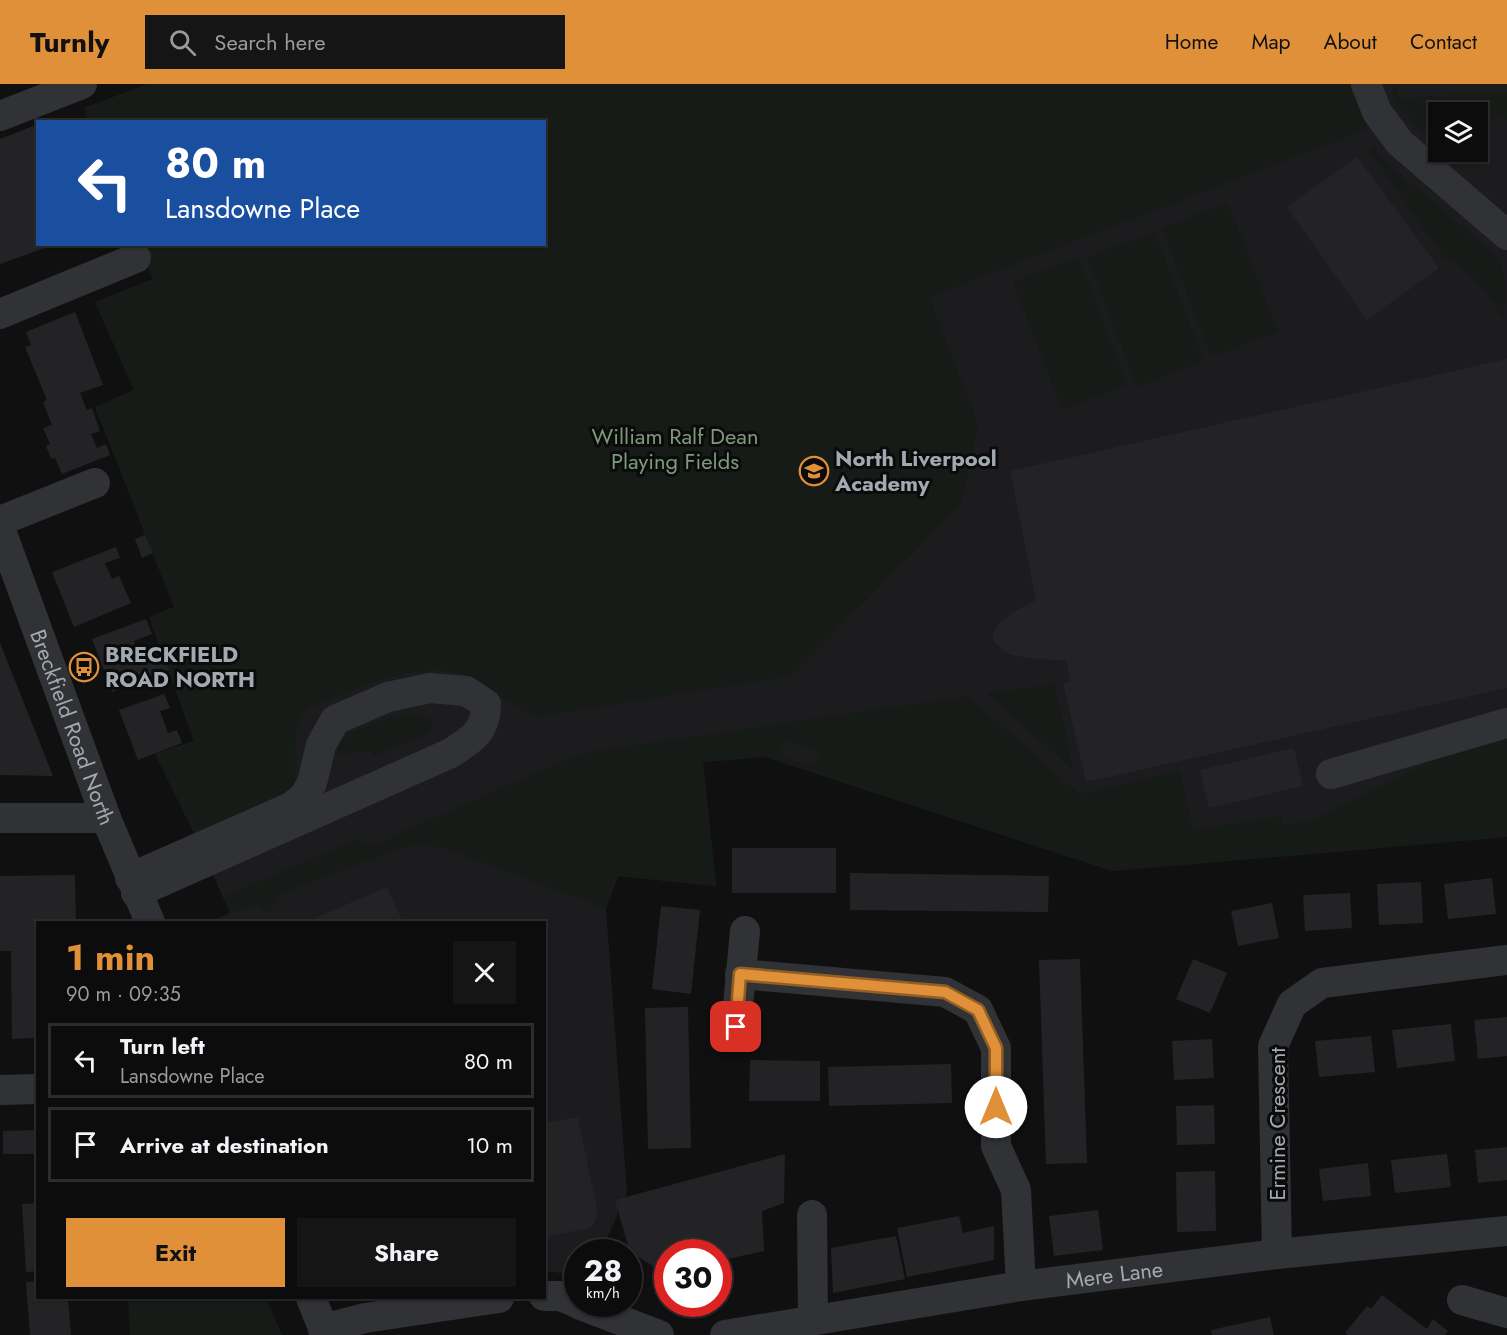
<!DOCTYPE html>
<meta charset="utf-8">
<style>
body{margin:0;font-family:Jost,sans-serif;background:#151516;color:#f1f3f6;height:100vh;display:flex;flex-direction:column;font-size:22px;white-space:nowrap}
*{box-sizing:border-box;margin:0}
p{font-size:20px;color:#9a9b9d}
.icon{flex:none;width:33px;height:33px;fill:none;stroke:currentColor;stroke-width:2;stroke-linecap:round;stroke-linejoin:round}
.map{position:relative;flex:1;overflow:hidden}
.side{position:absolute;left:36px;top:837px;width:510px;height:378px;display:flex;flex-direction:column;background:#0c0c0d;border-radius:0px;box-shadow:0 2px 4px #0004,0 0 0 2px #2c2c2e}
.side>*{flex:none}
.banner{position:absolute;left:36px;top:36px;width:510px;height:126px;border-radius:0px;box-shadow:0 2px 4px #0004,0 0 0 2px #2c2c2e;background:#1a4fa0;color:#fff;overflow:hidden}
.tools{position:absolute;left:1428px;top:18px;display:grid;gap:12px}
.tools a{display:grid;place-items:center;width:60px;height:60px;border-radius:0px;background:#0c0c0d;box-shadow:0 2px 4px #0004,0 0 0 2px #2c2c2e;font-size:30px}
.speed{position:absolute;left:564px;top:1155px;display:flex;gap:12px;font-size:30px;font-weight:700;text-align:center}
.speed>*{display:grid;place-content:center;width:78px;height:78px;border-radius:50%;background:#0c0c0d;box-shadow:0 2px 4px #0004,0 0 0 2px #2c2c2e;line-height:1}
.speed small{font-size:15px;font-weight:400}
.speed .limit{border:9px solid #d22;background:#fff;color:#111}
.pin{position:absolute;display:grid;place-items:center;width:51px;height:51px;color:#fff;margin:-26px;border-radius:12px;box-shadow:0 3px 9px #0006}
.me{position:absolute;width:66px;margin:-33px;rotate:0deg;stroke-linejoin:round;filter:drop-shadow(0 0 4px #0008)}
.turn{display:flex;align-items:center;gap:21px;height:126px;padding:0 30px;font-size:27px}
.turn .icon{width:78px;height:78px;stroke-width:2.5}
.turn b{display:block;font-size:42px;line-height:51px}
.round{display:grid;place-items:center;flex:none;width:63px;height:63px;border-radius:0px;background:#151516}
.overview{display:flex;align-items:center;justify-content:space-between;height:102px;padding:0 30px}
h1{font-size:36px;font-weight:700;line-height:45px;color:#df9039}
.cta{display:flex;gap:12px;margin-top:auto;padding:12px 30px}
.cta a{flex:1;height:69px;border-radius:0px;background:#df9039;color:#111;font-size:24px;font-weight:700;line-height:69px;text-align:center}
.cta a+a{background:#151516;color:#f1f3f6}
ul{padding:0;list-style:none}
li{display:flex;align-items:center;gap:18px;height:75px;margin:0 12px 9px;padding:0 18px;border:3px solid #2c2c2e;border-radius:0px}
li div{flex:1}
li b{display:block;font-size:22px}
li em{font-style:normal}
header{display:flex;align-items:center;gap:36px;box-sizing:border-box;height:84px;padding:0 30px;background:#df9039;color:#111}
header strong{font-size:28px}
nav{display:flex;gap:33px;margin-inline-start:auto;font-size:21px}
.search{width:420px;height:54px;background:#151516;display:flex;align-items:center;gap:15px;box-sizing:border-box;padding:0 21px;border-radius:0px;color:#9a9b9d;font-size:22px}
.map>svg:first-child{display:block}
</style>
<header>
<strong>Turnly</strong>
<div class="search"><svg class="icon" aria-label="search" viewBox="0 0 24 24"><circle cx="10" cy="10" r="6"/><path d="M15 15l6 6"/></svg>Search here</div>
<nav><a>Home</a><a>Map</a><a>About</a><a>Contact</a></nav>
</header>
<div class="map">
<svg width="1507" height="1251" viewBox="0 0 1507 1251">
<rect width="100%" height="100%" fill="#101011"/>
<!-- built -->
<path fill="#1c1c1e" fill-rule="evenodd" d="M148,0h1359v753l-395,34 -347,-114 -62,5 13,124 -98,-10 -12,33 21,284 -26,59h-23l-1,23 -32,-4 -1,-349h-330l-1,-2 17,-7 -32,-72 -43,-87 39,-13 -45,-124 25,-10 -79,-200 39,-17 -39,-88 58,-23 -14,-34 405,-1v-122h-455l-5,-14zM1438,28h40v40h-40z"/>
<!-- green -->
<g fill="#171b17" fill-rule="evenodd">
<path d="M148,0h1203l17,45 -439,168 49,127 -16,79 -170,173 -255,41c-14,-7 -28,-13 -40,-22 -8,-6 -12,-13 -22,-17 -55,-22 -113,9 -163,29 -26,18 -13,55 -18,82l-96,52 -43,-87 39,-13 -45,-124 25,-10 -79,-200 39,-17 -39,-88 58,-23 -14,-34 405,-1v-122h-455l-5,-14z"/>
<polygon points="1397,2 1400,15 1468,9 1507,9 1507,35 1478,34 1478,28 1438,28 1438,35 1435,36 1437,48 1423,50 1396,19 1391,8 1393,4"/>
<path d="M1375,61l5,12 117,99c10,18 10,43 6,63 -16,-29 -29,-45 -59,-62l-75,-106z"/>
<polygon points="1228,119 1278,248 1211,273 1162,144"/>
<polygon points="1155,148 1204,277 1137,303 1087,173"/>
<polygon points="1079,173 1127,301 1062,326 1013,198"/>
<polygon points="1055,600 1073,686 986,609"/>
<path d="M968,612l110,97h8l94,-22 13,59 88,-14 3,9 25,-3 127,-63 71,-21v99l-395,34 -347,-114 -62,5 13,124 -98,-10 -12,33 -163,-61 -22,-4 -18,4 -121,45 -13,20 -13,-9 -25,9 -8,-16 133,-57 22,5 21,-12 162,-71 33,-11zM785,657l32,9 3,4c-8,17 -29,9 -40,-1z"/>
<path d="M417,629l14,7 2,5 -5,9 -53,22 -4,-5 -30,3 -4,2c1,-7 2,-12 7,-17 10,-11 58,-26 73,-26z"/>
<polygon points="128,1214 266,1214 282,1251 130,1251"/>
</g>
<!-- building -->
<g fill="#232325">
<polygon points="33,42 38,53 38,160 53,161 0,180 0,55"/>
<polygon points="1357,73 1439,184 1367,236 1287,123"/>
<polygon points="75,228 103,301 80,309 87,326 92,324 100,347 91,350 97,364 106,360 110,371 62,390 55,374 51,375 46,362 50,360 43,344 52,341 43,318 47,316 25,263 31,261 26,248"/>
<polygon points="1507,275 1507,604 1086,698 1063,599 1071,597 1066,576 1034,575 1012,571 1003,567 993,556 993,550 1000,538 1015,527 1036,516 1010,387"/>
<polygon points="145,451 153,469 142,474 135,455"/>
<polygon points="116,463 120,474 105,479 112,495 119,492 131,519 74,543 52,488"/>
<polygon points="146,535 152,550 134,557 142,577 162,569 169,586 112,608 92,555"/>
<polygon points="0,559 53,692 0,691"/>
<polygon points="164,610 170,624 160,627 168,649 177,646 182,659 138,676 119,626"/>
<polygon points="1294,664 1303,702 1209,724 1200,686"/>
<rect x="732" y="764" width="104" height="45"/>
<polygon points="850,789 1049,792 1048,828 850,826"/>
<polygon points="75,791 76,838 38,838 38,954 12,955 11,867 0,867 0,792"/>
<polygon points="1492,794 1496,830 1448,835 1444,800"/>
<polygon points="1421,798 1423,839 1379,841 1377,800"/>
<polygon points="387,803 403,838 317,838 315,834"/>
<polygon points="1350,809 1352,844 1305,847 1303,811"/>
<polygon points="1272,819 1279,854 1238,862 1231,827"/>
<polygon points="661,822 700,826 691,910 652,905"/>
<polygon points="1080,875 1087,1079 1046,1080 1039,876"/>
<polygon points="1193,875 1227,889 1210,929 1176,915"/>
<polygon points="688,923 691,1064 648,1065 645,924"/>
<polygon points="1507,933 1507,972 1478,975 1474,936"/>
<polygon points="1451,940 1455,977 1397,984 1392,946"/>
<polygon points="1371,952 1375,988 1319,993 1315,957"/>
<polygon points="1212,955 1214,994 1174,996 1172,957"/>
<polygon points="750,976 820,977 820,1017 749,1017"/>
<polygon points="951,980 952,1019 829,1022 828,983"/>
<polygon points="1214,1021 1215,1060 1177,1061 1176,1022"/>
<polygon points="578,1033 598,1130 591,1144 544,1153 544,1039"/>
<polygon points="38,1046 38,1070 3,1070 3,1047"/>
<polygon points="1507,1063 1507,1096 1478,1099 1475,1066"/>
<polygon points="785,1070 784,1119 762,1127 764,1167 718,1177 718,1168 668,1168 668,1189 664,1189 630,1168 615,1116"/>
<polygon points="1447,1070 1451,1103 1395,1109 1391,1076"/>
<polygon points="1368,1079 1371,1112 1323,1117 1319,1085"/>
<polygon points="1215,1087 1216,1147 1177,1148 1176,1088"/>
<polygon points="38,1119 38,1187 26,1188 22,1120"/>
<polygon points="1098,1126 1103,1166 1054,1172 1049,1132"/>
<polygon points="959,1132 963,1149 994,1142 994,1176 907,1193 897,1144"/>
<polygon points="896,1152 905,1195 833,1209 831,1164"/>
<polygon points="38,1197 38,1214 68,1214 71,1251 30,1251 26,1198"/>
<polygon points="1382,1211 1427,1245 1433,1235 1448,1247 1445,1251 1348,1251 1345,1249 1367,1222 1371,1225"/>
<polygon points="1270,1233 1274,1251 1212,1251 1211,1246"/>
</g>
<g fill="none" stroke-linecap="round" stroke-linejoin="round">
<!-- minor -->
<g stroke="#313235" stroke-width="30">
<polyline points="1366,0 1377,28 1400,59 1507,151"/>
<polyline points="0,32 82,0"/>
<polyline points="0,230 136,174"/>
<polyline points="0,437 95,399"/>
<path id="s1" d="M0,444l106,290 44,104"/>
<polyline points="1331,690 1507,639"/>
<polyline points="0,734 106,734"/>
<path d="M130,794l161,-71 13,-10 8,-14 9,-38 14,-25 53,-23 42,-9 36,3 20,13c0,28 -14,35 -35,49l-315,140"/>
<polyline points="740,890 945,908 978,926 996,964 996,1062 1016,1106 1021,1202"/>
<polyline points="736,943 745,847"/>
<polyline points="0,1006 38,1005"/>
<polyline points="812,1131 813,1237"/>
<polyline points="1277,1170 1273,962 1292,920 1322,899 1507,876"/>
<polyline points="544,1212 560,1212 578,1219"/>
<polyline points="311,1214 326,1251"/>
<polyline points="1462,1216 1507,1229"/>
<polyline points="578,1220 659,1251"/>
<polyline points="323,1245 365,1234 499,1214"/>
<path id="s2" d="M725,1251l296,-49 256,-32 230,-23"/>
</g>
</g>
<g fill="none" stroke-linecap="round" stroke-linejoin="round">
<!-- route casing -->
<g stroke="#915e25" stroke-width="15">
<polyline id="route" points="736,943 740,890 945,908 978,926 996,964 996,1023"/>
</g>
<!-- route -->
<use href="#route" stroke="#df9039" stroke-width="10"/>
</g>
<!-- icons -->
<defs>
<g id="school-ring" transform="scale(1.5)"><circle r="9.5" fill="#0b0b0c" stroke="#df9039" stroke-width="1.5"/><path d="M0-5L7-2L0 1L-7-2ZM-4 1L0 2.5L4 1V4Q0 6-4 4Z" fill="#df9039"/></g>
<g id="bus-ring" transform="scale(1.5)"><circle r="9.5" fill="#0b0b0c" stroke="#df9039" stroke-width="1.5"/><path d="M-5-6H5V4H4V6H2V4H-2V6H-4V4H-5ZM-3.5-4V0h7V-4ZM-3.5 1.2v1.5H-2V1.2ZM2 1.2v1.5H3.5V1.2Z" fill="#df9039"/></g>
</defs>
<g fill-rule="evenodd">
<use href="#school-ring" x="814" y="387"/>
<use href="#bus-ring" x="84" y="583"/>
</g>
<g text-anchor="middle" stroke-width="6" stroke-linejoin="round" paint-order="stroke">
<!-- park labels -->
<g font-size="22" fill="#7d9a7b" stroke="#0b0b0c">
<text x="675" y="360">William Ralf Dean<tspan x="675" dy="25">Playing Fields</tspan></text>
</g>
<!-- poi labels -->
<g font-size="22" font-weight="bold" fill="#a2a9b0" stroke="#0b0b0c" text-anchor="start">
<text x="835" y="382">North Liverpool<tspan x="835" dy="25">Academy</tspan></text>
<text x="105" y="578">BRECKFIELD<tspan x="105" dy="25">ROAD NORTH</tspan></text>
</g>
<!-- street labels -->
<g font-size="22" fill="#a2a9b0" stroke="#0b0b0c">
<text dy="8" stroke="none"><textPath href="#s1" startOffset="212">Breckfield Road North</textPath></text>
<text transform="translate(1277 1040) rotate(-90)" y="8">Ermine Crescent</text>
<text dy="8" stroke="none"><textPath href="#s2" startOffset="394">Mere Lane</textPath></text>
</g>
</g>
</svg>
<div class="tools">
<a><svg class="icon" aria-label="layers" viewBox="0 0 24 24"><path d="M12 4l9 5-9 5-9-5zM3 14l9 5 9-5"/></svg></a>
</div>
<div class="speed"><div>28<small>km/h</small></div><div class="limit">30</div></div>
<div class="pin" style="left:736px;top:943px;background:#d93025"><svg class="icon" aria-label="arrive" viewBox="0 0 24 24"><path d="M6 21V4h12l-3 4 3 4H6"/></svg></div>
<svg class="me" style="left:996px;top:1023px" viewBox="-20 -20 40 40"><circle r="19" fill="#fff"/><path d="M0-13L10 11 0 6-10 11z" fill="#df9039"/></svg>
<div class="banner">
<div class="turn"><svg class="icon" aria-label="left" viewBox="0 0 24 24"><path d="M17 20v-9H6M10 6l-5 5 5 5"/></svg><div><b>80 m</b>Lansdowne Place</div></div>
</div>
<section class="side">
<div class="overview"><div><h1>1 min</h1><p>90 m · 09:35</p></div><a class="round"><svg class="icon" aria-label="close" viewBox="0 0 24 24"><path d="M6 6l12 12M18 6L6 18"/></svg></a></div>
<ul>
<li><svg class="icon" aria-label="left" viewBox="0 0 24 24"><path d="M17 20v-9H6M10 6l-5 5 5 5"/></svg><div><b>Turn left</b><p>Lansdowne Place</p></div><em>80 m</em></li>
<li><svg class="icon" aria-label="arrive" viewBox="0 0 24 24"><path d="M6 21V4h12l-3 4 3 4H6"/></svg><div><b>Arrive at destination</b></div><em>10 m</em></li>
</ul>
<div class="cta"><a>Exit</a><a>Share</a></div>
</section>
</div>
